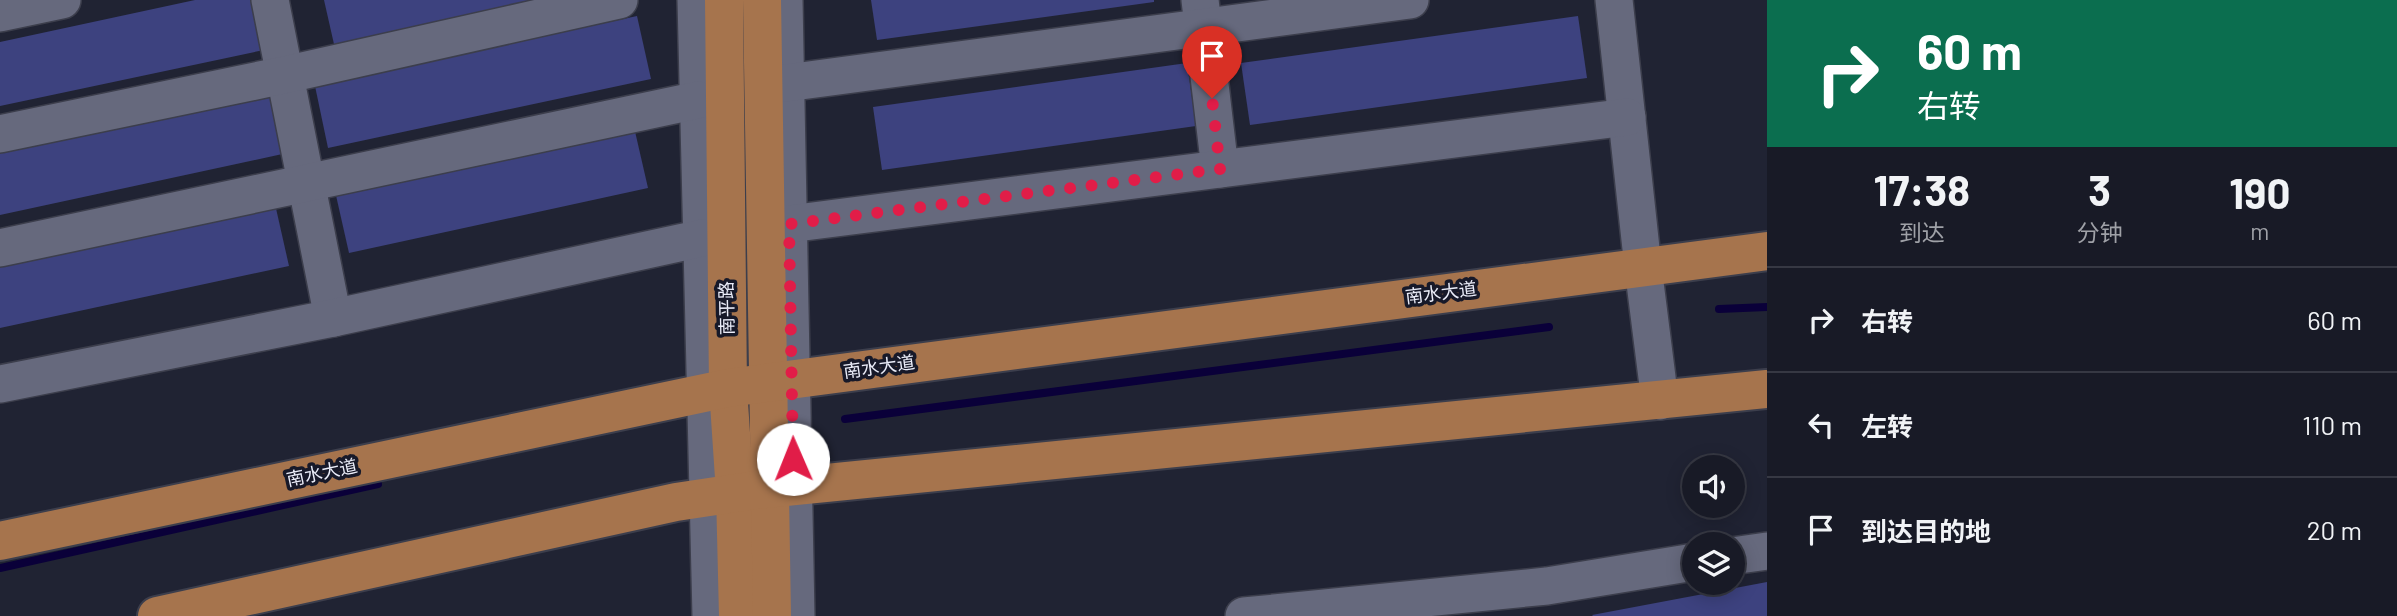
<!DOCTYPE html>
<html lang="zh">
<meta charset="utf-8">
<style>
body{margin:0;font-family:Barlow,"Noto Sans SC",sans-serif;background:#252732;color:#f1f3f6;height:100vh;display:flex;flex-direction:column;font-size:26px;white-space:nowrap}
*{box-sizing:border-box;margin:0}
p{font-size:23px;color:#9fa1a7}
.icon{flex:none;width:38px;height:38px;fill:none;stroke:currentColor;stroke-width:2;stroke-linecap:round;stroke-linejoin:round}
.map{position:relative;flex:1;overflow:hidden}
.drawer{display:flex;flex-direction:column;background:#181a26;width:630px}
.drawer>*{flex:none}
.guide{background:#0b6e4f;color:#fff;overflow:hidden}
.tools{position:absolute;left:1682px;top:455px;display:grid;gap:14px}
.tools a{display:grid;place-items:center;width:63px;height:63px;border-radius:50%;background:#181a26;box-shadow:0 4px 18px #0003,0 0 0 2px #363843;font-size:35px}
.pin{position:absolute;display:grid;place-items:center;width:60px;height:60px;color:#fff;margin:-72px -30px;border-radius:50% 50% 50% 0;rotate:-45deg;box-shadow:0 0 7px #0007}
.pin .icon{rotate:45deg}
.me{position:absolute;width:77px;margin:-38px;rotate:359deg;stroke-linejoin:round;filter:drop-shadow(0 0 5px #0008)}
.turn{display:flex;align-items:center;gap:24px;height:147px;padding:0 35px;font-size:32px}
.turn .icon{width:91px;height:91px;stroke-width:2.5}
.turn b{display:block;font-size:49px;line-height:60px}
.eta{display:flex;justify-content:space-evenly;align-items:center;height:119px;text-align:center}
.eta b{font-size:42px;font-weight:700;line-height:49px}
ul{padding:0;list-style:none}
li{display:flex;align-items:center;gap:21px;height:105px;padding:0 35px;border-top:2px solid #363843}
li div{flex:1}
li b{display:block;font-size:26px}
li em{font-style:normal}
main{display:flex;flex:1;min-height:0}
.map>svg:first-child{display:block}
</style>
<main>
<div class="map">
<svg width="1767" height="616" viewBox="0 0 1767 616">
<rect width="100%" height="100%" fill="#202333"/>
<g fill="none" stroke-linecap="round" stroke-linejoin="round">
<!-- stream -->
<g stroke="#0a0039" stroke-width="8">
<polyline points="1719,309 1767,307"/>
<polyline points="845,419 1549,327"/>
<polyline points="0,568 378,484"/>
</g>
</g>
<!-- building -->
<g fill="#3d427f">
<polygon points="195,0 253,0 264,50 0,106 0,42"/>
<polygon points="324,0 577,0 336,53"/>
<polygon points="871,0 1154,0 1154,2 877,40"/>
<polygon points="637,16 651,79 328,148 315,86"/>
<polygon points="1578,16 1587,78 1250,125 1241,63"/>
<polygon points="1187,63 1196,126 882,170 873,107"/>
<polygon points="273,91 287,153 0,215 0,150"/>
<polygon points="634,127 648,188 349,253 335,191"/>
<polygon points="275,204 289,266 0,328 0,263"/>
<polygon points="1767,582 1767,616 1593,616 1592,615"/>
</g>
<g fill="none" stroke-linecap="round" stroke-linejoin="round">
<!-- minor casing -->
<g stroke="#3c3e4c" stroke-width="40">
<g id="minor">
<polyline points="270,0 333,318"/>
<polyline points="696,0 711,616"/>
<polyline points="784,0 796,616"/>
<polyline points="1200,0 1220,169"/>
<polyline points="1614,0 1643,267 1660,401"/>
<polyline points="0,13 62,0"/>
<polyline points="786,83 1410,0"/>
<polyline points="0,134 284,75 619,0"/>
<polyline points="789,224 1627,117"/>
<polyline points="0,248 698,100"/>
<polyline points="0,384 333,318 702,238"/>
<polyline points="1732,556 1767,551"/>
<polyline points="1244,616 1547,586 1694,562"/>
</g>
</g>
<!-- major casing -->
<g stroke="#3c3e4c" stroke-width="42">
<g id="major">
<polyline points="724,0 728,388 735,493 738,616"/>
<polyline points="762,0 772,616"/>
<polyline points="0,541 728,388 1767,251"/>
<polyline points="157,616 676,502 756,490 1767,389"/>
</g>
</g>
<!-- minor -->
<use href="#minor" stroke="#66697d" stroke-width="37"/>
<!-- major -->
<use href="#major" stroke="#a6744d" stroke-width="38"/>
</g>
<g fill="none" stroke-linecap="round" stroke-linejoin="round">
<!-- route -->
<polyline stroke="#e11d48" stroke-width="12" stroke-dasharray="0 21.6" points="793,459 789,224 1220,169 1212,98"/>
</g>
<g text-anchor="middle" stroke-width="7" stroke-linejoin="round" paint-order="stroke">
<!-- street labels -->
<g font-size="18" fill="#ebedf9" stroke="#171929">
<text transform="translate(1441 293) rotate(-7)" y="6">南水大道</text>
<text transform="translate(727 308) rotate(-91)" y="6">南平路</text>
<text transform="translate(879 367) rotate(-8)" y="6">南水大道</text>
<text transform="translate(322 473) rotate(-12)" y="6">南水大道</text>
</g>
</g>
</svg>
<div class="tools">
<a><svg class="icon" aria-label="sound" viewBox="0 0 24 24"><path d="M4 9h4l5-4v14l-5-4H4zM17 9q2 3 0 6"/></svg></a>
<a><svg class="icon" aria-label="layers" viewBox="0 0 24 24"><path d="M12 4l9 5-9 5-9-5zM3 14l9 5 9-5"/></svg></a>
</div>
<div class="pin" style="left:1212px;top:98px;background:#d93025"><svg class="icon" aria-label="arrive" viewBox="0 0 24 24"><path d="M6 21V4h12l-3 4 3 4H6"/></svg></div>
<svg class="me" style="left:793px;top:459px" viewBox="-20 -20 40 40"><circle r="19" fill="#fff"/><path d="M0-13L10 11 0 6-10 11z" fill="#e11d48"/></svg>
</div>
<section class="drawer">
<div class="guide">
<div class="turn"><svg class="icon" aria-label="right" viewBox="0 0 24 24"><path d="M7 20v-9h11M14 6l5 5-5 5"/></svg><div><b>60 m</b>右转</div></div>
</div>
<div class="eta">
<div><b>17:38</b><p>到达</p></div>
<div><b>3</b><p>分钟</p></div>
<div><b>190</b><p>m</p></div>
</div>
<ul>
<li><svg class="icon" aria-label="right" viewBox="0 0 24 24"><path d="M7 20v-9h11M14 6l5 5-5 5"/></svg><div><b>右转</b></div><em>60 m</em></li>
<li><svg class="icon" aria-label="left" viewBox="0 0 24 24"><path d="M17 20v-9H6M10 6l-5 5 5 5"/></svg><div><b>左转</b></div><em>110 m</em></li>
<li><svg class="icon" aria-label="arrive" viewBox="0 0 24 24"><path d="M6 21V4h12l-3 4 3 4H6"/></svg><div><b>到达目的地</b></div><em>20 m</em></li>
</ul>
</section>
</main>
